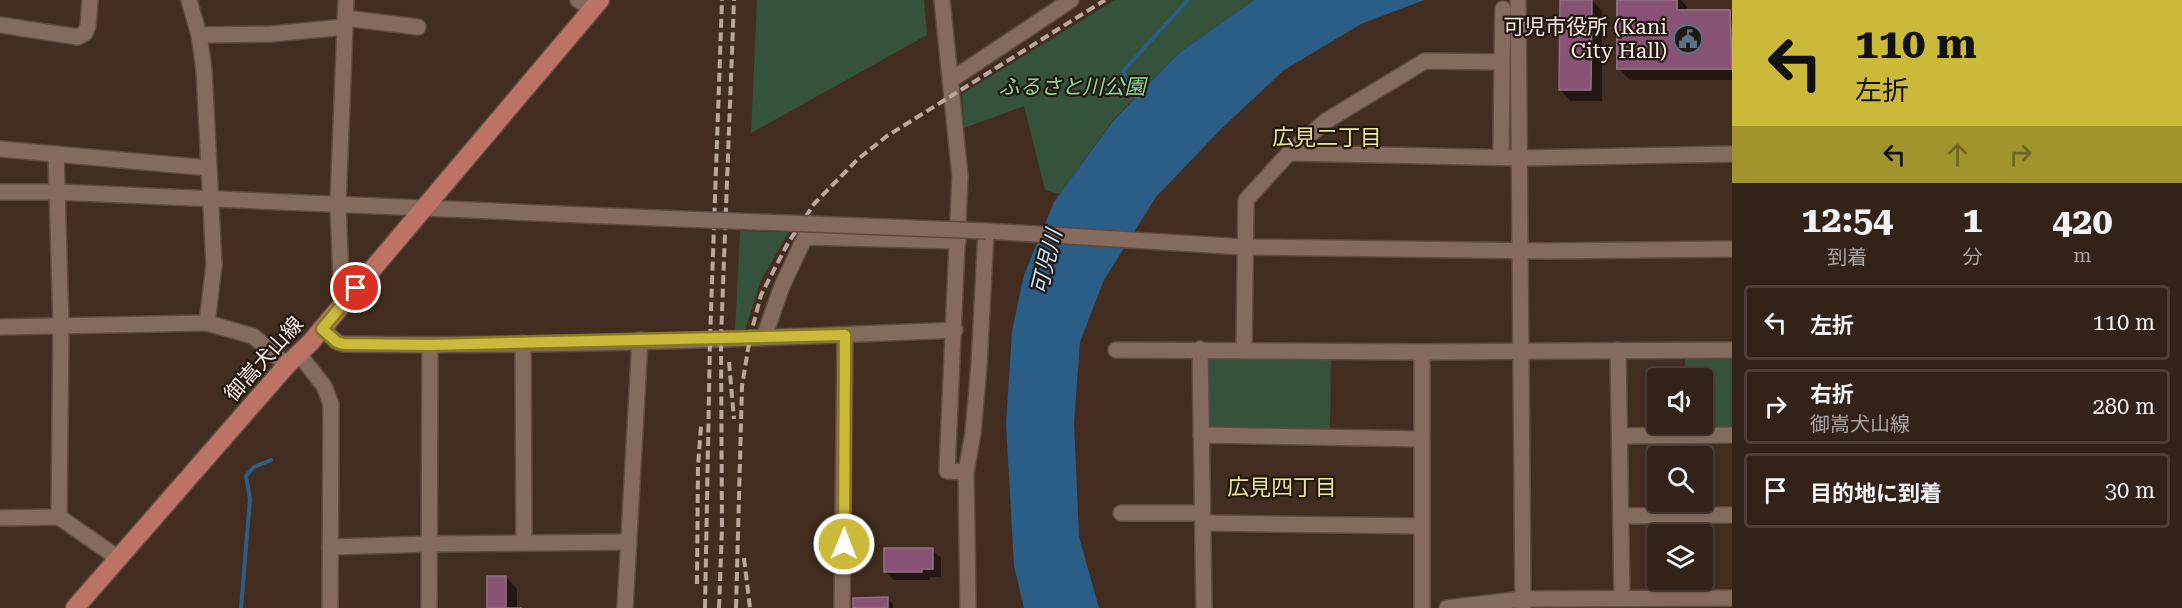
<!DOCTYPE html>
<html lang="ja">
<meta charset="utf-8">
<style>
body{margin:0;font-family:"Roboto Serif","Noto Sans JP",serif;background:#3d2f25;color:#f1f3f6;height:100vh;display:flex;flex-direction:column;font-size:22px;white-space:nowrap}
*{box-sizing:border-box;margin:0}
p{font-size:20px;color:#a8a4a2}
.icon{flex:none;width:33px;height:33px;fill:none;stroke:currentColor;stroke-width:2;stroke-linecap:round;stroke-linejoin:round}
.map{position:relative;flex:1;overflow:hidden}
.details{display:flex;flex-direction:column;background:#322218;width:450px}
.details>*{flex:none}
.hud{background:#cbba39;color:#111;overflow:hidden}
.tools{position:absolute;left:1647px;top:368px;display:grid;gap:12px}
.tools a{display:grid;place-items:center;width:66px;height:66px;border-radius:6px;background:#322218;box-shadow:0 2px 4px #0004,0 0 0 2px #4d3f37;font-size:30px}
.pin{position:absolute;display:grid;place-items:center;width:51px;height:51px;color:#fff;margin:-26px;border:3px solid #fff;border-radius:50%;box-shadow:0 2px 6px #0007}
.me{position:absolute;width:66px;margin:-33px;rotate:1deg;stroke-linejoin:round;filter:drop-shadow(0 0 4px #0008)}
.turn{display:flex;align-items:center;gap:21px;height:126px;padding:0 24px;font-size:27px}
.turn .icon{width:78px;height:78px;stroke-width:2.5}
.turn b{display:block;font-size:42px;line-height:51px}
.lanes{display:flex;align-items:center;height:57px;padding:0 24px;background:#0003;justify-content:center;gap:30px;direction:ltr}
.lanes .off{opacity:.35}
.eta{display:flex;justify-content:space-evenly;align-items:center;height:102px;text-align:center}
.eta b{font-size:36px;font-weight:700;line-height:42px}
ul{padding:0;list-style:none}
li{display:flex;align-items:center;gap:18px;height:75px;margin:0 12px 9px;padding:0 12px;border:3px solid #4d3f37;border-radius:6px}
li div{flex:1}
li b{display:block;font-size:22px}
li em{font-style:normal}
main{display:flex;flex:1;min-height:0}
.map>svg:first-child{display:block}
</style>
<main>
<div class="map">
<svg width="1732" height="608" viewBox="0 0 1732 608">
<rect width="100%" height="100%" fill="#432d20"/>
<!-- green -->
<g fill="#35523a">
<polygon points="757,0 924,0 927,35 751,133"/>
<polygon points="1115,0 1254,0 1179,53 1113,120 1060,194 1045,190 1024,106 964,128 962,94"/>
<polygon points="740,231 789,232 761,280 745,330 735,331"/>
<polygon points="1685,349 1732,349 1732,435 1686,435 1686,423 1702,423 1702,378 1685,378"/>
<polygon points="1205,356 1331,356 1330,433 1206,430"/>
</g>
<!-- water -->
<polygon fill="#2a5e87" points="1254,0 1424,0 1361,24 1284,70 1222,128 1156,197 1104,280 1080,342 1074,423 1079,537 1099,608 1024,608 1014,566 1006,424 1012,331 1024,275 1054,202 1113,121 1179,53"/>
<!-- shadow -->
<g fill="#0007">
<polygon points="1561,0 1592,0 1602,11 1602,101 1571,101 1560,90"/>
<polygon points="1619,0 1681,0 1687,7 1687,12 1730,12 1732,14 1732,80 1630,80 1618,68"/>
<polygon points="932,550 941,558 941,577 930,577 930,580 894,580 885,572"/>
<polygon points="506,577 517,589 517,608 489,608"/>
<polygon points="887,599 893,604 893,608 854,608"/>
</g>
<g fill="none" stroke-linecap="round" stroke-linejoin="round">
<!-- stream -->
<g stroke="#2a5e87" stroke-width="4">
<polyline points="1139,101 1124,78 1124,70 1188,0"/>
<polyline points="241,608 250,499 246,476 254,467 271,460"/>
</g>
</g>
<!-- building -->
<g fill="#885275" stroke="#8d7383" stroke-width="1.5">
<polygon points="1560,0 1592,0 1591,90 1559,90"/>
<polygon points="1617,0 1677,0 1677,10 1730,10 1732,69 1617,69"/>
<polygon points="1617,0 1677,0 1677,10 1730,10 1732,69 1617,69"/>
<polygon points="884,548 933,548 933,569 922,569 922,572 884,572"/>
<polygon points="487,576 506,576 506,608 522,608 487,608"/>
<polygon points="888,597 888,608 853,608 853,598"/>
</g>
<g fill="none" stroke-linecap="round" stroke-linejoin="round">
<!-- minor casing -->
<g stroke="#5f4c41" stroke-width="18">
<g id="minor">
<polyline points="189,0 199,35 204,70 214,265 207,323"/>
<polyline points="578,0 592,9"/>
<polyline points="942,0 960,176 947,471 966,472"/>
<polyline points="1518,0 1523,608"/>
<polyline points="345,18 418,27"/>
<polyline points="0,25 78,37 85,33 88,26 90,0"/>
<polyline points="199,35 271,34 345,27"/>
<polyline points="1502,62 1503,9"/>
<polyline points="951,80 1071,0"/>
<polyline points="0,149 209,168"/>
<polyline points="1289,153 1519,158 1732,154"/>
<polyline points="56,154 61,327 59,517 118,558"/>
<polyline points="0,192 56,192 583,215"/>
<polyline points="342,305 338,204 346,0"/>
<polyline points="0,327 207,323 253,336 287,365"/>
<path d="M322,329l15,13 6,2c203,3 408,-5 612,-14"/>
<polyline points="764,337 782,286 805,237 958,241"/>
<polyline points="523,343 524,543"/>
<polyline points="1200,349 1204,608"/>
<polyline points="1116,350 1422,352 1732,350"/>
<polyline points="1244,350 1246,200 1289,153 1326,121 1425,61 1502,62 1501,156"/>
<polyline points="1618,350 1622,598"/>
<polyline points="299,354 324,386 331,404 330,608"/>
<polyline points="1201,435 1422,439"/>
<polyline points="1620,436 1732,435"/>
<polyline points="1121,513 1202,513"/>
<polyline points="1622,516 1732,515"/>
<polyline points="0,518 59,517"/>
<polyline points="1203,523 1421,526"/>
<polyline points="330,547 429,544 629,542"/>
<polyline points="429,608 430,345"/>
<polyline points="625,608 640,340"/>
<polyline points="842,608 845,335"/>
<polyline points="968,608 966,472 973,433 979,365 986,231 1244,247 1547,251 1732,249"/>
<polyline points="1422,608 1422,352"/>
<polyline points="1447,608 1523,599 1732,598"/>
</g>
</g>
<!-- major casing -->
<g stroke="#5f4c41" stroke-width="21">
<polyline id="major" points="75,608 287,365 310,343 600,0"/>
</g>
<!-- minor -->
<use href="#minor" stroke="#856b5d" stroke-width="15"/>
<!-- major -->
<use href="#major" stroke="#bc7366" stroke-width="18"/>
<!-- rail -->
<g stroke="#b9a79e" stroke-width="4" stroke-dasharray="9 4.5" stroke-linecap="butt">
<polyline points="729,362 734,419"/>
<polyline points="744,558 750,608"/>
<polyline points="697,584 698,466 701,426"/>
<polyline points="705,608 710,339 722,0"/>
<polyline points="719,608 722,528 721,338 734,0"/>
<polyline points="736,608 742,386 750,337 761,295 788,243 814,204 858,159 887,136 1105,0"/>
</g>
<!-- minor-bridge casing -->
<g stroke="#5f4c41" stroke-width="18" stroke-linecap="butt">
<polyline id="minor-bridge" points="583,215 986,231"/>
</g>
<!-- minor-bridge -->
<use href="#minor-bridge" stroke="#856b5d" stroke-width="15"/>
</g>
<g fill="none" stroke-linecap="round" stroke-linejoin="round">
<!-- route casing -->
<g stroke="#847925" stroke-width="15">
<polyline id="route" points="356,288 322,329 337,342 343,344 430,345 845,335 844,544"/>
</g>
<!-- route -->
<use href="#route" stroke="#cbba39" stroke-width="10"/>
</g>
<!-- icons -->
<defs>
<g id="civic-ring" transform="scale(1.5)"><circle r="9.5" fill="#221812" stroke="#5c6f8a" stroke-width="1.5"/><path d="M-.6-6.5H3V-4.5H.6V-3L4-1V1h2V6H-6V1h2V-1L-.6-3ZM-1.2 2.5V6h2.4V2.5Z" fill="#5c6f8a"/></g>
</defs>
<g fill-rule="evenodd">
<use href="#civic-ring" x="1688" y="39"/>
</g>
<g text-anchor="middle" stroke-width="4.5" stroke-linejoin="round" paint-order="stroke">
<!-- poi labels -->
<g font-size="21" fill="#f9eae2" stroke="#221812" text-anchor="end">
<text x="1667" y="34">可児市役所 (Kani<tspan x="1667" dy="24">City Hall)</tspan></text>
</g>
<!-- park labels -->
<g font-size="21" font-style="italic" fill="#8cd899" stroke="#221812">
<text x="1072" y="94">ふるさと川公園</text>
</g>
<!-- street labels -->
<g font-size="21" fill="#f9eae2" stroke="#221812">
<text transform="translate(264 359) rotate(-48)" y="7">御嵩犬山線</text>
</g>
<!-- neighbourhood labels -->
<g font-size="22" fill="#efe596" stroke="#221812">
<text x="1327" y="145">広見二丁目</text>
<text x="1282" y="495">広見四丁目</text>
</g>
<!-- water labels -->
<g font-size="22" font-style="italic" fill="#c7e4fe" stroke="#221812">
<text transform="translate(1046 262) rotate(-76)" y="8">可児川</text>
</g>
</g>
</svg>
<div class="tools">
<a><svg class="icon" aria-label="sound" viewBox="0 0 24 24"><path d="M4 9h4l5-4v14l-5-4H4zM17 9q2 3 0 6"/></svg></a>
<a><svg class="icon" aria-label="search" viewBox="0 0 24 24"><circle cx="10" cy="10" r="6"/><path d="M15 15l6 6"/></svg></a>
<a><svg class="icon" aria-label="layers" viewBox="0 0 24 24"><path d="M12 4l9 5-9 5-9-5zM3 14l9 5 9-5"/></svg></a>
</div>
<div class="pin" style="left:356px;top:288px;background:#d93025"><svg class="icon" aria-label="arrive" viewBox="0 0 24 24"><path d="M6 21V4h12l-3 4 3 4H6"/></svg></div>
<svg class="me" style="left:844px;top:544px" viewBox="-20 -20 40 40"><circle r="17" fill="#cbba39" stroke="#fff" stroke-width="3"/><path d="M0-11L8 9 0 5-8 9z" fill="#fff"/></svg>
</div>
<section class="details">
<div class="hud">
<div class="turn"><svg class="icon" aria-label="left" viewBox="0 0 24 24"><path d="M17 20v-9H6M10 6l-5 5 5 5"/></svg><div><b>110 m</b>左折</div></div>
<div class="lanes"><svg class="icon" aria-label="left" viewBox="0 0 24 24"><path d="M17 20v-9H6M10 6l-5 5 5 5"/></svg><svg class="icon off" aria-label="ahead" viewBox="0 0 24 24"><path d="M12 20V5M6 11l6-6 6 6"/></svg><svg class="icon off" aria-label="right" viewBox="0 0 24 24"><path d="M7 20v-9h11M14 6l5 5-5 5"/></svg></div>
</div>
<div class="eta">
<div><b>12:54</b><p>到着</p></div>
<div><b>1</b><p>分</p></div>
<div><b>420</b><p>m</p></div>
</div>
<ul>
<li><svg class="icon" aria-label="left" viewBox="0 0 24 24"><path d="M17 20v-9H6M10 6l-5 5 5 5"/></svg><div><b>左折</b></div><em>110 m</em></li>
<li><svg class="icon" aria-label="right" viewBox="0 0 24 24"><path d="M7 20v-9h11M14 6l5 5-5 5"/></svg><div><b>右折</b><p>御嵩犬山線</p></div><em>280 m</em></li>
<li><svg class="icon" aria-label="arrive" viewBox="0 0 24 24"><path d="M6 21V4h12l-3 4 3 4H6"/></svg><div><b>目的地に到着</b></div><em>30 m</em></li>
</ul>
</section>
</main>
